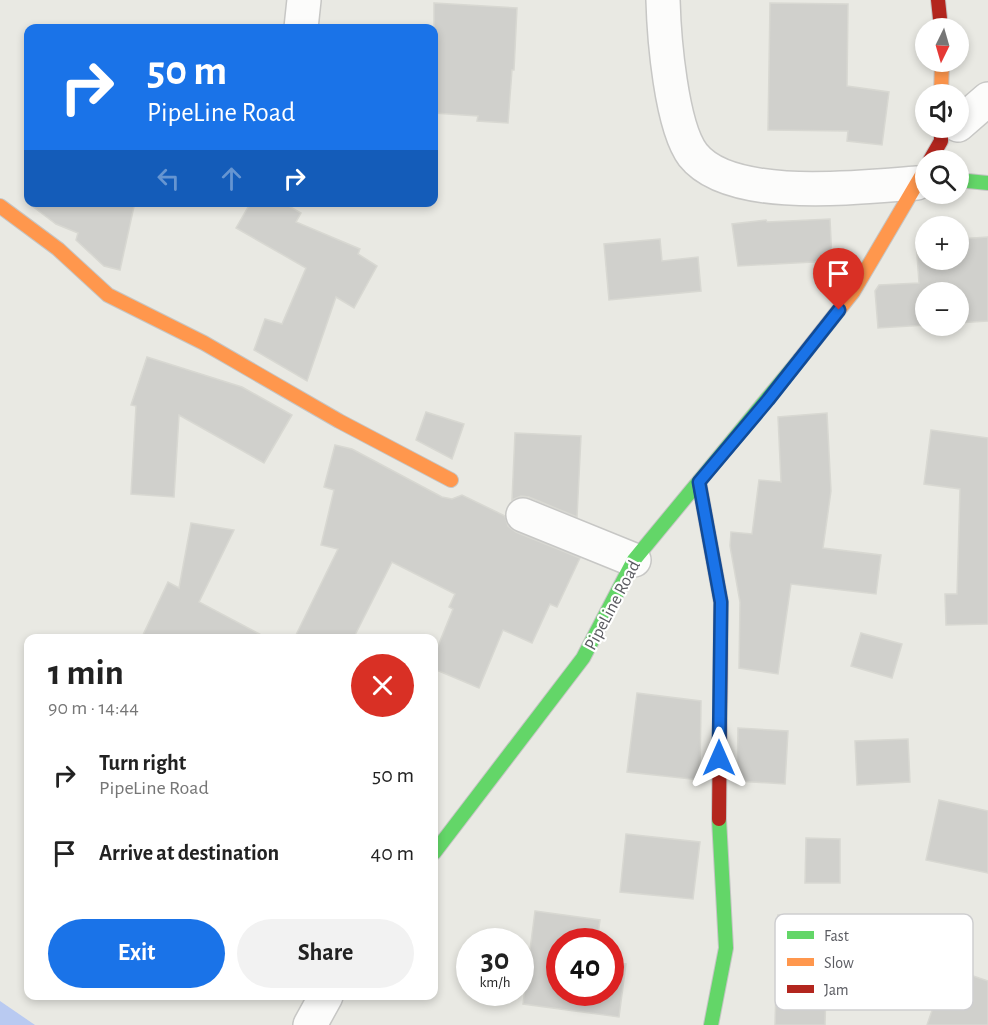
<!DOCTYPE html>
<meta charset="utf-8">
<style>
body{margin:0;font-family:"Alegreya Sans",sans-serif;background:#f2f2f2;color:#222;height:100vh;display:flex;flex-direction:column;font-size:22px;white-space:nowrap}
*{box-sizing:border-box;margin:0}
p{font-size:20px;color:#767676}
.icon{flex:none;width:33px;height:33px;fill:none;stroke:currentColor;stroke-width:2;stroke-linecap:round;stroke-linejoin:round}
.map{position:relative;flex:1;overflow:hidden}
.drawer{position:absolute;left:24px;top:634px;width:414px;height:366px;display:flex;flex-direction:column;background:#fff;border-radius:12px;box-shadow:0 3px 9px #0003}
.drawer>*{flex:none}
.hud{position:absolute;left:24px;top:24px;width:414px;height:183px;border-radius:12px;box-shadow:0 3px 9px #0003;background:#1a73e8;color:#fff;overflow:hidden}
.needle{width:39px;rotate:185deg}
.fabs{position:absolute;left:915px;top:18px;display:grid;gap:12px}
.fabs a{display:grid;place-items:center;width:54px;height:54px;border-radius:50%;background:#fff;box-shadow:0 3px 9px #0003;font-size:30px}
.speed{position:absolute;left:456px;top:928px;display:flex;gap:12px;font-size:30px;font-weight:700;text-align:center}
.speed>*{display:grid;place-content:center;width:78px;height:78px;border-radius:50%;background:#fff;box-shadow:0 3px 9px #0003;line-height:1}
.speed small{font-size:15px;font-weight:400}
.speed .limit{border:9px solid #d22;background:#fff;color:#111}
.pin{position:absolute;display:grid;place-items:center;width:51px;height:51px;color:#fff;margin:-62px -26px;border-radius:50% 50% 50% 0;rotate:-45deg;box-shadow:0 0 6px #0007}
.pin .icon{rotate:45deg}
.me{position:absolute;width:66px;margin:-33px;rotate:0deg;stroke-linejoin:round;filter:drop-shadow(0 0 4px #0008)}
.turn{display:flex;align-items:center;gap:21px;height:126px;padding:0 24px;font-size:27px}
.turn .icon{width:78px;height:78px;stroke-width:2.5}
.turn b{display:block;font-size:42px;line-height:51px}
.lanes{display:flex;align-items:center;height:57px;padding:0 24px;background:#0003;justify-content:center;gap:30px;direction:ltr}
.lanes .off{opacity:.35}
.round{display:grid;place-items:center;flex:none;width:63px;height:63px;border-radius:32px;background:#f2f2f2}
.summary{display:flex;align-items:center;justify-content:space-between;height:102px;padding:0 24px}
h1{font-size:36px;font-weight:700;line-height:45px}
.primary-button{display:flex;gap:12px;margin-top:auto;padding:12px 24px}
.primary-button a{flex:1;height:69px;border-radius:36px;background:#1a73e8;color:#fff;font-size:24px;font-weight:700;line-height:69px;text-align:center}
.primary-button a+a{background:#f2f2f2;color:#222}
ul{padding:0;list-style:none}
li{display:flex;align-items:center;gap:18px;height:78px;padding:0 24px}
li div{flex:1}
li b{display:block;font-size:22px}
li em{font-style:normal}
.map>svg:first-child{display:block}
</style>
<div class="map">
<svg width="988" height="1025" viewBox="0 0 988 1025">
<rect width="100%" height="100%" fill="#e9e9e3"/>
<!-- water -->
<polygon fill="#b9caf1" points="0,1001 35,1025 0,1025"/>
<!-- building -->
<g fill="#d0d0cc" stroke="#d8d8d2" stroke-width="1.5">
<polygon points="434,3 517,8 514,70 512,70 508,123 477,121 478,116 434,113"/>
<polygon points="770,3 848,4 847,86 889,92 882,145 847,141 848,131 768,130"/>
<polygon points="27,202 135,202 120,270 104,266 76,240 78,233 56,224"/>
<polygon points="251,202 282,202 301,213 296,222 360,249 358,254 377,266 354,308 336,297 307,381 254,350 265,319 282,324 306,268 236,228"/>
<polygon points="830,219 832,261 738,266 732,224 766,220 767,222"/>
<polygon points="988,237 988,321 958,323 958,292 926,292 926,325 878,328 875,291 879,285 919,283 916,241 926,241 926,260 958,260 958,239"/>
<polygon points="660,239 662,261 698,257 701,291 609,300 604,244"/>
<polygon points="147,357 242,387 292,415 264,463 179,415 174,497 131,494 136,406 131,405"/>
<polygon points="426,412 464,424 452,459 416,440"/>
<polygon points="827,413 831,491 823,548 881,555 876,594 791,584 778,674 739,668 740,602 730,546 731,532 752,534 759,480 781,482 778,417"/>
<polygon points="931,430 988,438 988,624 946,625 945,594 957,594 960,489 924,484"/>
<polygon points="515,433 581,436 577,517 529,497 521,496 512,500"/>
<polygon points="335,445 352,449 442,497 452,499 462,495 505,516 508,526 516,532 580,558 557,607 550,604 532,643 503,630 479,688 434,669 434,656 453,609 449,607 455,594 392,562 353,639 294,639 338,549 321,545 334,490 324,487"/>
<polygon points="191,523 234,530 199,602 269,639 141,639 168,582 179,588"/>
<polygon points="861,633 902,644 892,678 851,666"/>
<polygon points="637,693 701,701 700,780 627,772"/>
<polygon points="738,728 788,731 785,784 737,781"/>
<polygon points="908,739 910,782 857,785 855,741"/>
<polygon points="939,800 988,811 988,873 926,860"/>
<polygon points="626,834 700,842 693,899 620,892"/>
<polygon points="806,838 840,839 840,883 805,883"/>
<polygon points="535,911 600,920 597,942 560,942 560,993 610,993 610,962 626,964 619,1017 523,1004"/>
<polygon points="778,915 828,917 825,1025 775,1025"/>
<polygon points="947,967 988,981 988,1025 927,1025"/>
</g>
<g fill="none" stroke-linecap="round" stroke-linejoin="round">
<!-- street casing -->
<g stroke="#c7c7c5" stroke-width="36">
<g id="street">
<path d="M663,0c1,37 8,126 30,155 38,48 168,32 224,28"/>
<polyline points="301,28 304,0"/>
<polyline points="958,125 988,99"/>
<polyline points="523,515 634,560"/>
<polyline points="310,1025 326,996"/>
</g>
</g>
<!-- fast casing -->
<g stroke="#c5c5c4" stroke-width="16">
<g id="fast">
<polyline points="958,180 988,183"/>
<polyline points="434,853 583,658 634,560 800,359"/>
<polyline points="711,1025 726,948 719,819"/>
</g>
</g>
<!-- slow casing -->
<g stroke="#c5c5c4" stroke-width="16">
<g id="slow">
<polyline points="941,94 942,62"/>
<polyline points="0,206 58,249 108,295 204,343 339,421 451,480"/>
<polyline points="800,359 853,292 926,168"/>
</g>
</g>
<!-- jam casing -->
<g stroke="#c5c5c4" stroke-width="16">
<g id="jam">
<polyline points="938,0 941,28"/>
<polyline points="930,160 941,141 941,128"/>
<polyline points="699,482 721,602 719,819"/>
</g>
</g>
<!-- street -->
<use href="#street" stroke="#fcfcfb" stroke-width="33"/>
<!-- fast -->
<use href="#fast" stroke="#63d668" stroke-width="14"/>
<!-- slow -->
<use href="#slow" stroke="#ff974d" stroke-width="14"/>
<!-- jam -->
<use href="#jam" stroke="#b3261e" stroke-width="14"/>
</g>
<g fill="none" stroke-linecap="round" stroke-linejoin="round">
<!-- route casing -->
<g stroke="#114b97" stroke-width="15">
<polyline id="route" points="719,758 721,602 699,482 768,400 839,310"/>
</g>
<!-- route -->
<use href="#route" stroke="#1a73e8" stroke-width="10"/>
</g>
<g text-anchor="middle" stroke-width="4.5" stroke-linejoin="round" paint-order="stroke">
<!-- street labels -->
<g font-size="18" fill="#5a5b61" stroke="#fff">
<text transform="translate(612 605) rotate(-62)" y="6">PipeLine Road</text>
</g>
</g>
<!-- legend -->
<rect x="775" y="914" width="198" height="96" rx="9" fill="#fff" stroke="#ceced0" stroke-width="1.5"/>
<rect x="787" y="931" width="27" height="8" fill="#63d668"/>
<rect x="787" y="958" width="27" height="8" fill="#ff974d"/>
<rect x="787" y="985" width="27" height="8" fill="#b3261e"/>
<g font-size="16" fill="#5a5b61">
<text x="824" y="941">Fast</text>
<text x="824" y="968">Slow</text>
<text x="824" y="995">Jam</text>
</g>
</svg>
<div class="fabs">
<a><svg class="needle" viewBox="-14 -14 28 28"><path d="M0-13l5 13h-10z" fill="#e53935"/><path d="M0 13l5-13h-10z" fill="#767676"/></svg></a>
<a><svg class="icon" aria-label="sound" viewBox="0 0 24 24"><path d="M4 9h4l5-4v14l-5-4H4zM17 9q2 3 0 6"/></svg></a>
<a><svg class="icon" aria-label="search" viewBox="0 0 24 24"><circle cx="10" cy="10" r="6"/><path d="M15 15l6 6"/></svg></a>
<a>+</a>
<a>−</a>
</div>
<div class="speed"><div>30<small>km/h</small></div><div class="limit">40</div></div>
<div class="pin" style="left:839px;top:310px;background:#d93025"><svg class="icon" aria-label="arrive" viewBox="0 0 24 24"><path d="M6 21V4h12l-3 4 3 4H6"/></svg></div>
<svg class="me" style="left:719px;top:758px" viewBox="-20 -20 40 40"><path d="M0-17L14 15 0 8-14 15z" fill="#1a73e8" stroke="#fff" stroke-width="4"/></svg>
<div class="hud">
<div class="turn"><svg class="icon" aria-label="right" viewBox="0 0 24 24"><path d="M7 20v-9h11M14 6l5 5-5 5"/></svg><div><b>50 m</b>PipeLine Road</div></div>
<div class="lanes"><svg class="icon off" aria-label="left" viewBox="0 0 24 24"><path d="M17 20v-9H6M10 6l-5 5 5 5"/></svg><svg class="icon off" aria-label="ahead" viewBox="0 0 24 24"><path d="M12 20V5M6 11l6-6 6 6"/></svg><svg class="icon" aria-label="right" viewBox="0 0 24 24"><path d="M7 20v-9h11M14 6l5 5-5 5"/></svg></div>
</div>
<section class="drawer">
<div class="summary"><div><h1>1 min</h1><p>90 m · 14:44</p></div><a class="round" style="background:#d93025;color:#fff"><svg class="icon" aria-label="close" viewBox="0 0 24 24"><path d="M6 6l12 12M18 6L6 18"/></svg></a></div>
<ul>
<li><svg class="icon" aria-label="right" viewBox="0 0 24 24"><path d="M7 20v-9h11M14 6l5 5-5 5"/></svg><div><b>Turn right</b><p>PipeLine Road</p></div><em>50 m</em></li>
<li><svg class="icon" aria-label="arrive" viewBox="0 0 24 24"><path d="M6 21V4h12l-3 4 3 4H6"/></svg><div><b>Arrive at destination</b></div><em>40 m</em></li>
</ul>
<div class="primary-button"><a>Exit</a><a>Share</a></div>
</section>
</div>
